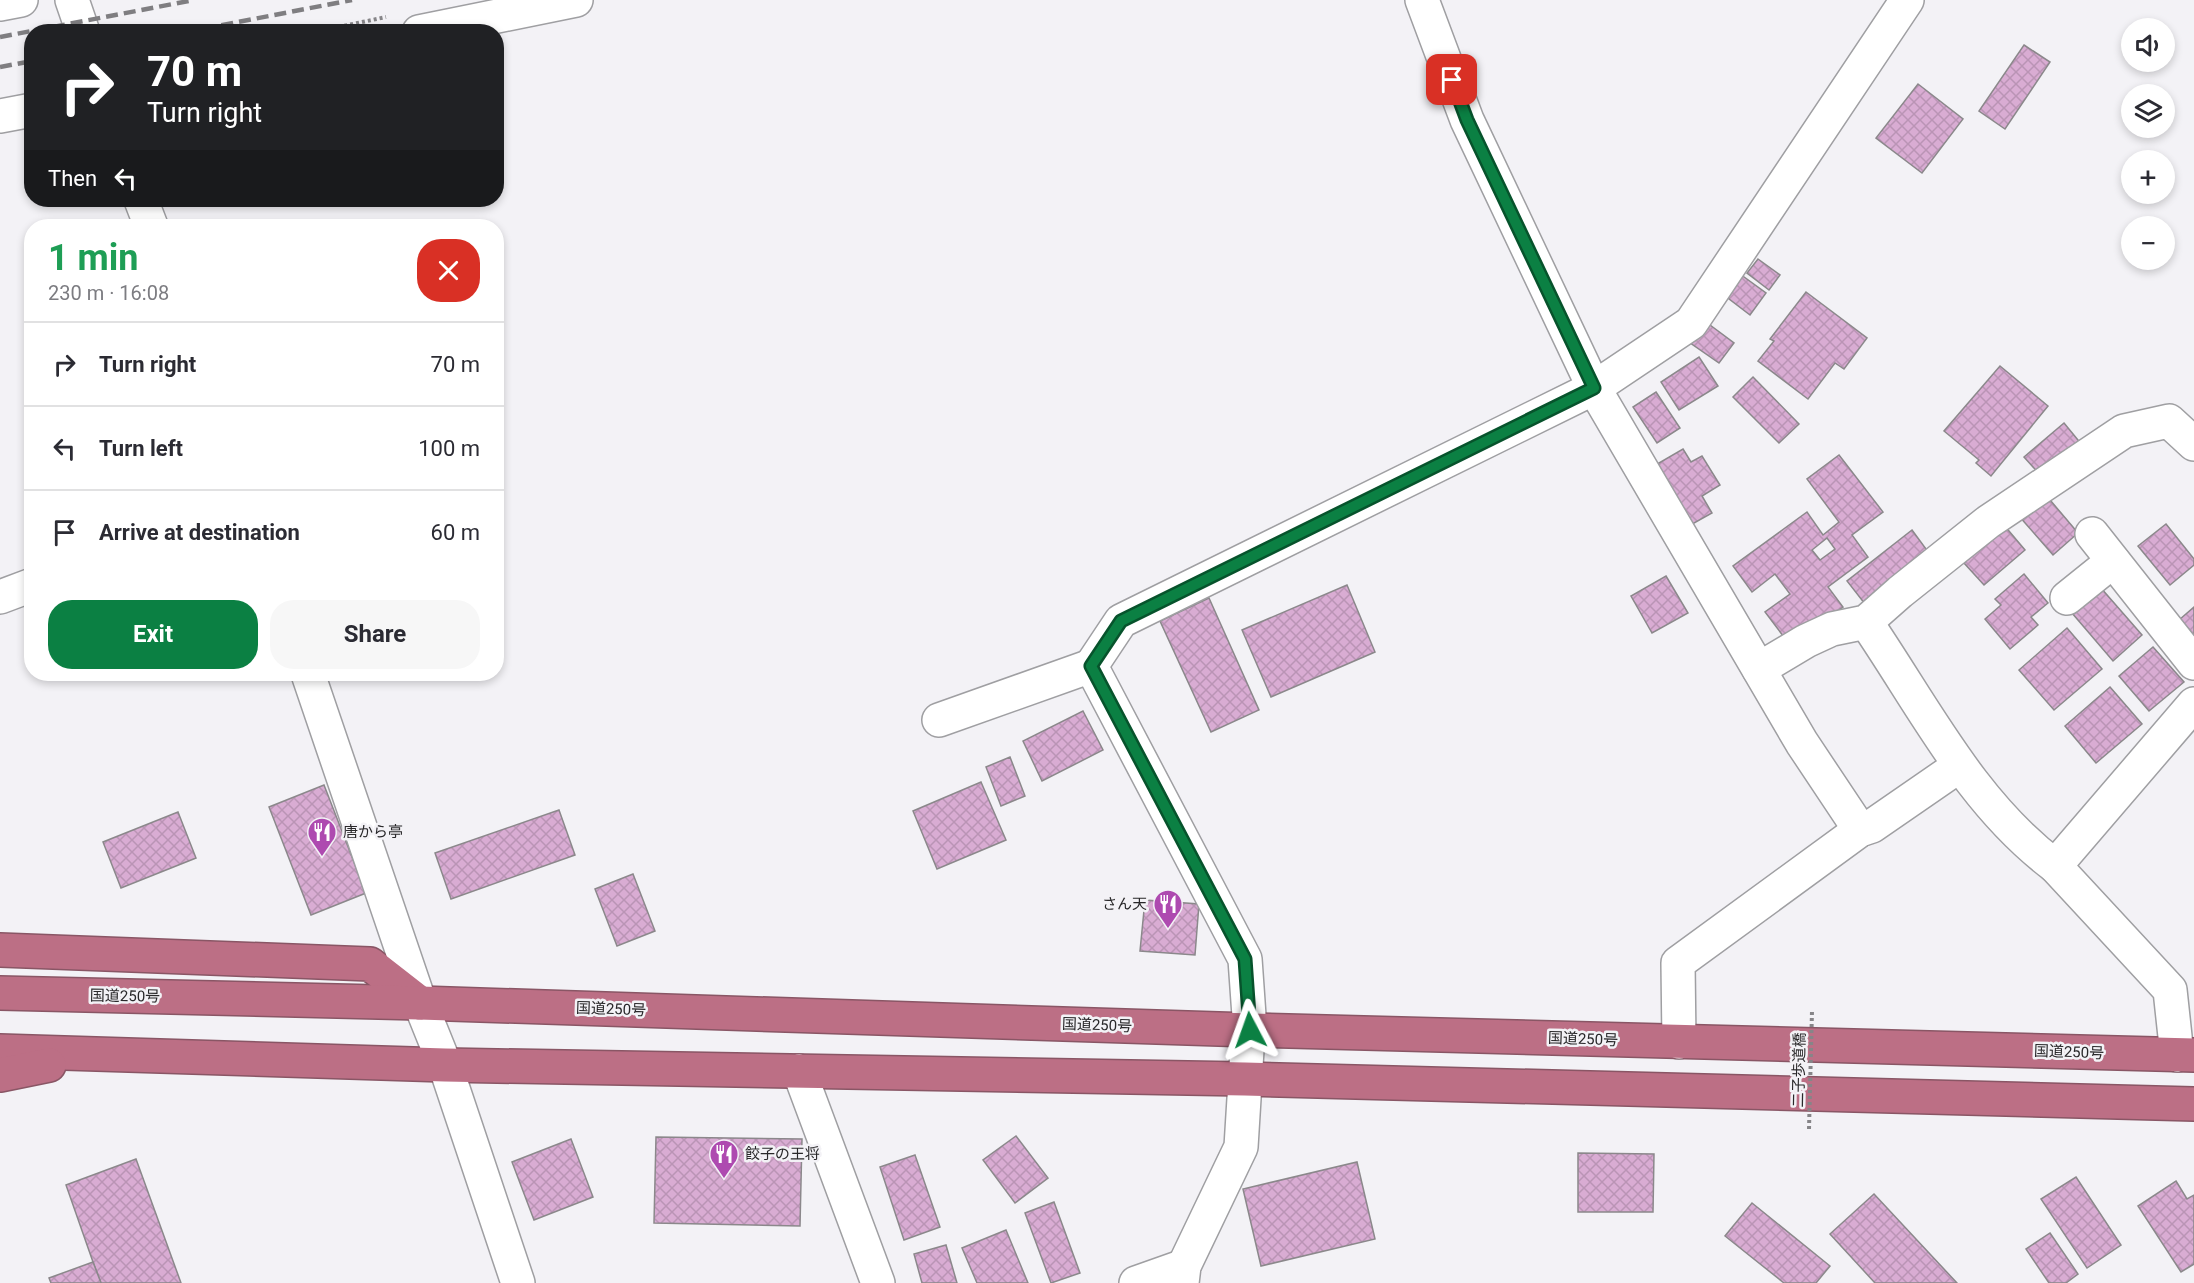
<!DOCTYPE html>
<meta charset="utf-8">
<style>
body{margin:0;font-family:Roboto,"Noto Sans JP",sans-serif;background:#f7f7f7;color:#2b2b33;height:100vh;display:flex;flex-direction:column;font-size:22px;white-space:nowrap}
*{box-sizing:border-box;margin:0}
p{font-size:20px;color:#7c7c81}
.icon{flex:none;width:33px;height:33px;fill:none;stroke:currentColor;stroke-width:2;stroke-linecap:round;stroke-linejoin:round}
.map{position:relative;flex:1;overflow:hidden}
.drawer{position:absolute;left:24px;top:219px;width:480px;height:462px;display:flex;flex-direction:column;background:#fff;border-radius:24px;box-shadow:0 3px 9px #0003}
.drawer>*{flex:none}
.banner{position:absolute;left:24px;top:24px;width:480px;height:183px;border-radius:24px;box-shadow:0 3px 9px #0003;background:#202124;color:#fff;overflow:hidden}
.fabs{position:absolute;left:2121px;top:18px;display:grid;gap:12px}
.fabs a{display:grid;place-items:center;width:54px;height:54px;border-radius:50%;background:#fff;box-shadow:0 3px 9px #0003;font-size:30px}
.pin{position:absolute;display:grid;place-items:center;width:51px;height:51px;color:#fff;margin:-26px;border-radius:12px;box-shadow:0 3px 9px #0006}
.me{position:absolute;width:66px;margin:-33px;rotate:356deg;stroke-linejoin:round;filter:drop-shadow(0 0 4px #0008)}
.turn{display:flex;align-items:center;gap:21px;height:126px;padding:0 24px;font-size:27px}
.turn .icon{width:78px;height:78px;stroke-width:2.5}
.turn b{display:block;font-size:42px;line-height:51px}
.then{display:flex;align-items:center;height:57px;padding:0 24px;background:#0003;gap:12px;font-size:22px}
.round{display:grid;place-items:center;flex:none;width:63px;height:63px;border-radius:24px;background:#f7f7f7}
.head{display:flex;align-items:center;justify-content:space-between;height:102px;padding:0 24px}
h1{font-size:36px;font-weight:700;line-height:45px;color:#1e9e55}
.cta{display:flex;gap:12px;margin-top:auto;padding:12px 24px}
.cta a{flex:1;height:69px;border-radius:24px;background:#0b8043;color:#fff;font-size:24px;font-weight:700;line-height:69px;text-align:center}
.cta a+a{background:#f7f7f7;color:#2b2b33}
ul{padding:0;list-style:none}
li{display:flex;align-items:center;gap:18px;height:84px;padding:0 24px;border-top:2px solid #e1e1e2}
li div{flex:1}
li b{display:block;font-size:22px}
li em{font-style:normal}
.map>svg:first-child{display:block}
</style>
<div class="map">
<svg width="2194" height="1283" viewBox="0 0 2194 1283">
<defs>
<pattern id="building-cross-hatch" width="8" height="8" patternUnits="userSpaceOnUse" patternTransform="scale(1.5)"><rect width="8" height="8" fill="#d9acd3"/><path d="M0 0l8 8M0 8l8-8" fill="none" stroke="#ba94b5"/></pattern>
</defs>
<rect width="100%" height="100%" fill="#f3f2f6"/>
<!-- building -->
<g fill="url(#building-cross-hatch)" stroke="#8b888b" stroke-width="1.5" fill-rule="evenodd">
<polygon points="2024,45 2050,62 2005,129 1979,111"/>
<polygon points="1918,84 1963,119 1922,173 1876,138"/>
<polygon points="1758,259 1780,275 1769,290 1747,273"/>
<polygon points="1740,274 1766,293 1750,315 1724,295"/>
<polygon points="1806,292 1867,338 1844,369 1835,363 1808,399 1758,361 1774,341 1770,339"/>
<polygon points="1702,319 1734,343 1719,363 1686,340"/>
<polygon points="1699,357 1718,386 1679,410 1661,382"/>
<polygon points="2000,366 2048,406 1991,476 1976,463 1979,460 1944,431"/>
<polygon points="1753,377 1799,424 1779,443 1733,397"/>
<polygon points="1656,392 1680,428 1657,443 1633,407"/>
<polygon points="2064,423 2082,445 2043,478 2024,457"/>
<polygon points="1683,449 1691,462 1702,456 1720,485 1702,496 1712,513 1687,527 1652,467"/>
<path d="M1839,455l44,57 -31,23 16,22 -40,30 15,20 -53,38 -25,-33 25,-18 -15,-20 -23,18 -19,-26 74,-54 16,23 16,-13 -32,-43zM1827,538l8,11 -15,11 -8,-10z"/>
<polygon points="2045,494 2078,533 2053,555 2019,516"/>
<polygon points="1998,518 2025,550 1984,585 1964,563 1983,546"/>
<polygon points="2166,524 2194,559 2194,565 2170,585 2138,546"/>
<polygon points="1912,530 1929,553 1865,604 1847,581"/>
<polygon points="2024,574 2048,603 2031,617 2038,625 2010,649 1985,619 2001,605 1995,599"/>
<polygon points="1666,576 1688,613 1652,633 1631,596"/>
<polygon points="1347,585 1375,652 1271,697 1242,630"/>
<polygon points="2101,588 2142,635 2113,661 2072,613"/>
<polygon points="1209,598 1259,710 1211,732 1160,621"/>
<polygon points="2194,607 2194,638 2179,620"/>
<polygon points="2067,628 2102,669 2054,710 2019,670"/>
<polygon points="2153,647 2184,682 2149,711 2119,676"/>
<polygon points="2110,687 2142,724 2096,763 2065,726"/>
<polygon points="1083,711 1103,750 1042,781 1023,741"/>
<polygon points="1010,757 1025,796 1001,806 986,767"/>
<polygon points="981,782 1006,840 937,869 913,811"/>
<polygon points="324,785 366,893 311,915 269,807"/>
<polygon points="559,810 575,855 451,899 435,853"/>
<polygon points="178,812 196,858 121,888 103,842"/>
<polygon points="633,874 655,931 617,946 595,889"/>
<polygon points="1145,900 1199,904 1195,955 1140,951"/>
<polygon points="1016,1136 1048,1178 1015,1203 983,1160"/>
<polygon points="656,1137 802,1139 800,1226 654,1223"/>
<polygon points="571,1139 593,1197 534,1220 512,1162"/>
<polygon points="1578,1153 1654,1154 1653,1212 1578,1212"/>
<polygon points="915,1155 940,1227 904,1240 880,1167"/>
<polygon points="136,1159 181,1283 101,1283 93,1262 66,1185"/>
<polygon points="1357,1162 1375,1239 1261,1266 1243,1189"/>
<polygon points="2076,1177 2121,1245 2087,1268 2041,1199"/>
<polygon points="2176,1181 2187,1199 2194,1195 2194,1264 2181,1272 2138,1206"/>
<polygon points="1874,1194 1957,1283 1875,1283 1830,1234"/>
<polygon points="1054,1202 1080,1273 1051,1283 1025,1213"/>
<polygon points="1752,1203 1830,1266 1816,1283 1784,1283 1725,1236"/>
<polygon points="1006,1230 1028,1283 977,1283 962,1248"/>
<polygon points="2050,1233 2078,1274 2066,1283 2049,1283 2026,1249"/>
<polygon points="946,1245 957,1283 922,1283 914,1254"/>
<polygon points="93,1262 101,1283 51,1283 49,1278"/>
</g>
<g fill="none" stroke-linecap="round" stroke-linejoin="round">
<!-- minor casing -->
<g stroke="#9f9fa2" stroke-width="36">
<g id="minor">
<polyline points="72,0 83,32"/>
<polyline points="1422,0 1467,120 1594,388 1802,743 1860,830"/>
<polyline points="0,4 21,0"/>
<polyline points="419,32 576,0"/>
<polyline points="0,116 32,110"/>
<polyline points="141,200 151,226"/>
<polyline points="2092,534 2194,663"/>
<polyline points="0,597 32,585"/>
<polyline points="2067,598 2113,561"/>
<path d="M1866,622c58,85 105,181 189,244"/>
<polyline points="1759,669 1806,641 1832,629 1866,622 1900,592 1988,522 2124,431 2169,421 2194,444"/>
<polyline points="308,674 420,1003 445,1065 518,1283"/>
<polyline points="939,720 1091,666"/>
<polyline points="1679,1042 1678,963 1860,830 1872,826 1959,766"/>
<polyline points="2177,1055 2170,990 2055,866 2194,704"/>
<polyline points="799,1071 878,1283"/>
<polyline points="1136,1283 1184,1266"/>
<polyline points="1182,1283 1184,1266 1241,1147 1247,1050 1250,1030 1245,959 1091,666 1121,621 1594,388 1691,323 1907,0"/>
</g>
</g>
<!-- highway casing -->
<g stroke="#895665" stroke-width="36">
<g id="highway">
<polyline points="0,950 370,964 420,1003"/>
<polyline points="0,993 420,1003 1250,1030 2194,1055"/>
<polyline points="0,1051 445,1065 1245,1079 2194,1104"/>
<polyline points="0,1075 49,1065"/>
</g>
</g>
<!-- path -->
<polyline stroke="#868588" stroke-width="4" stroke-dasharray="3 3" stroke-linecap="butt" points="315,32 386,17"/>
<!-- minor -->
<use href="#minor" stroke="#fff" stroke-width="33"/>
<!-- highway -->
<use href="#highway" stroke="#bc6f85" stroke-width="33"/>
<!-- rail -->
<g stroke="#7f7e81" stroke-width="4.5" stroke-dasharray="12 6" stroke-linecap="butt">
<polyline points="186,32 352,0"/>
<polyline points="0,37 194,0"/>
<polyline points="0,67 32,61"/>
</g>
<!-- path-bridge -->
<polyline stroke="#868588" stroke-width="4" stroke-dasharray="3 3" stroke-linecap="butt" points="1809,1129 1812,1011"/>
</g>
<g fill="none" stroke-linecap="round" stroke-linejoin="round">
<!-- route casing -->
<g stroke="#07532c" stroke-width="15">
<polyline id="route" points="1250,1030 1245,959 1091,666 1121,621 1594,388 1467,120 1452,80"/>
</g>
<!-- route -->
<use href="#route" stroke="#0b8043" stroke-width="10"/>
</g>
<!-- icons -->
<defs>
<g id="restaurant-pin" transform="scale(1.5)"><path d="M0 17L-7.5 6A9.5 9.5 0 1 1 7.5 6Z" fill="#ae4ab0" stroke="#f3f2f6"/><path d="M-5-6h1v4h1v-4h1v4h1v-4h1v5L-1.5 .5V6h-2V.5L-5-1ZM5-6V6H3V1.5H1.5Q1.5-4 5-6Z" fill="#fff"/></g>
</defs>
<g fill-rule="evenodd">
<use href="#restaurant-pin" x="322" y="832"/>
<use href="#restaurant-pin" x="1168" y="904"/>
<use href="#restaurant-pin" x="724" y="1154"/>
</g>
<g text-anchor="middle" stroke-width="5" stroke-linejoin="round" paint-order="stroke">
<!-- poi labels -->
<g font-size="15" fill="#29282a" stroke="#f3f2f6" text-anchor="start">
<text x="343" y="837">唐から亭</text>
<text x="1147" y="909" text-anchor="end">さん天</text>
<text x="745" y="1159">餃子の王将</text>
</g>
<!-- street labels -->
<g font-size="15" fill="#29282a" stroke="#f3f2f6">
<text transform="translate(125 996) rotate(1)" y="5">国道250号</text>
<text transform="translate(611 1009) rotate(2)" y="5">国道250号</text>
<text transform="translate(1097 1025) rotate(2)" y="5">国道250号</text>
<text transform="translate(1583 1039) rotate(2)" y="5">国道250号</text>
<text transform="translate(2069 1052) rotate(2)" y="5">国道250号</text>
<text transform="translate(1799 1070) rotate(-89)" y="5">二子歩道橋</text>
</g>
</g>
</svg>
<div class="fabs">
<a><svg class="icon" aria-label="sound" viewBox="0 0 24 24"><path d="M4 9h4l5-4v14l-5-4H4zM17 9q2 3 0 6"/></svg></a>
<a><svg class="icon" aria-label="layers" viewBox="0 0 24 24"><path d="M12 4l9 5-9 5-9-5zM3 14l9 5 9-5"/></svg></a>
<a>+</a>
<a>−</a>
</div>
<div class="pin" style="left:1452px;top:80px;background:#d93025"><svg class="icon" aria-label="arrive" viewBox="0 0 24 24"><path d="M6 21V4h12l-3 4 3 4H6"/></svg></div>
<svg class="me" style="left:1250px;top:1030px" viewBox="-20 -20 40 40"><path d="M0-17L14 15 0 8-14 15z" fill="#0b8043" stroke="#fff" stroke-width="4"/></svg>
<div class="banner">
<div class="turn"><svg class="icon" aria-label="right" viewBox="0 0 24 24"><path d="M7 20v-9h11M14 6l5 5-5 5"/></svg><div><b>70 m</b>Turn right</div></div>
<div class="then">Then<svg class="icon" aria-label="left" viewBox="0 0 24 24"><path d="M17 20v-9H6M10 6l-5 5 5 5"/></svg></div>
</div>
<section class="drawer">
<div class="head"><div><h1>1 min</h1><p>230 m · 16:08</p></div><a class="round" style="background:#d93025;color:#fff"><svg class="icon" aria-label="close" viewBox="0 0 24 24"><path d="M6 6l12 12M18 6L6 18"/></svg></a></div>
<ul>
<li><svg class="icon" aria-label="right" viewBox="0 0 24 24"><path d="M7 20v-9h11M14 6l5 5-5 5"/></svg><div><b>Turn right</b></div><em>70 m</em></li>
<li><svg class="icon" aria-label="left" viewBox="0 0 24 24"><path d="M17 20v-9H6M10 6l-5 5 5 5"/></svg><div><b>Turn left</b></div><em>100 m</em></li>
<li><svg class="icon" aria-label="arrive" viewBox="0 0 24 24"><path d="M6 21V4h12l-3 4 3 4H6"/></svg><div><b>Arrive at destination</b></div><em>60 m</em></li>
</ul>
<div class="cta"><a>Exit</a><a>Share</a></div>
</section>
</div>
